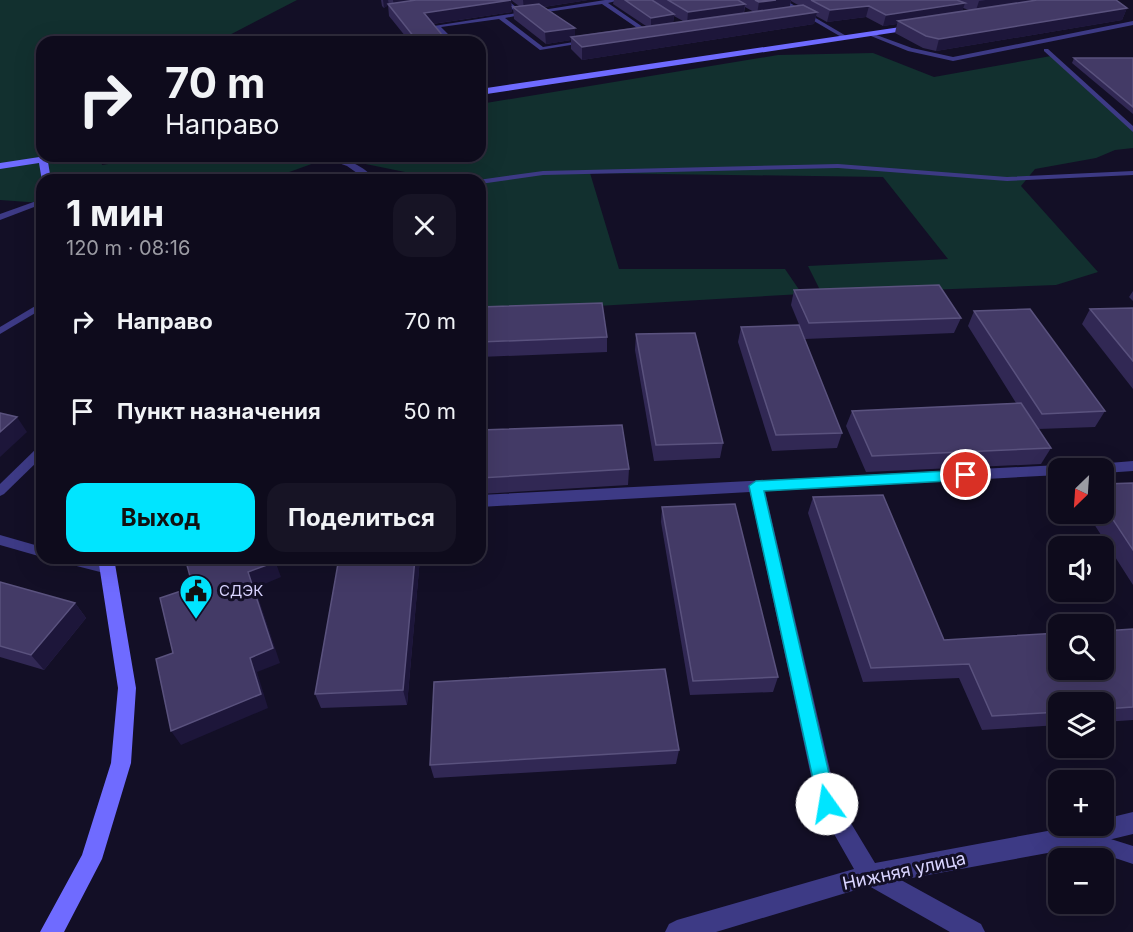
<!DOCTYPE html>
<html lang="ru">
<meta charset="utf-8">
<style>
body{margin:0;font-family:Inter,sans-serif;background:#171425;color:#f1f3f6;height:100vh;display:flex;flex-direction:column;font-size:22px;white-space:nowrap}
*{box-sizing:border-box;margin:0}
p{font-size:20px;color:#9b9ba3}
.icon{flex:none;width:33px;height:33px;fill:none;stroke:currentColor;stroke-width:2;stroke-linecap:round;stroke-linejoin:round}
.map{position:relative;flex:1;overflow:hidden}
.drawer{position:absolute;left:36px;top:174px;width:450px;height:390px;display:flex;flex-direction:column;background:#0e0b1c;border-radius:18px;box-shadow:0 6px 24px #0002,0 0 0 2px #2e2b3b}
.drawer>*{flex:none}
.top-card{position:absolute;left:36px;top:36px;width:450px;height:126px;border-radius:18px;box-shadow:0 6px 24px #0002,0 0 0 2px #2e2b3b;background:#0e0b1c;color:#f1f3f6;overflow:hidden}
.needle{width:39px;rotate:205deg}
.tools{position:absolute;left:1048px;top:458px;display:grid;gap:12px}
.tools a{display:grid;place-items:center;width:66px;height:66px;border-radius:12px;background:#0e0b1c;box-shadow:0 6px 24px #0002,0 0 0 2px #2e2b3b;font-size:30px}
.pin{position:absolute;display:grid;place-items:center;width:51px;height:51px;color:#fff;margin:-26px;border:3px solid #fff;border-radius:50%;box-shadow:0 2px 6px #0007}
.me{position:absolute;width:66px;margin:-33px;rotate:347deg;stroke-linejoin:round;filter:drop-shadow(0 0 4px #0008)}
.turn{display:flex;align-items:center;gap:21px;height:126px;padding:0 30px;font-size:27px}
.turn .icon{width:78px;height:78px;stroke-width:2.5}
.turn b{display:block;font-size:42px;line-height:51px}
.round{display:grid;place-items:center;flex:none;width:63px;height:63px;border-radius:18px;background:#171425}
.headline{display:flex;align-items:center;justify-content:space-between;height:102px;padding:0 30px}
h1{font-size:36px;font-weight:700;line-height:45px}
.cta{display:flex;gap:12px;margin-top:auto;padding:12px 30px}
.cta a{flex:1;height:69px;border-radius:18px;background:#00e5ff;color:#111;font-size:24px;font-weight:700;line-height:69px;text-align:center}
.cta a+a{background:#171425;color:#f1f3f6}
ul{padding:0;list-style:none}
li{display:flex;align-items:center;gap:18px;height:90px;padding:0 30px}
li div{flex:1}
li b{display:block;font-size:22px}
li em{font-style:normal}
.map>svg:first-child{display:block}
</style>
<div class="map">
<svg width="1133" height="932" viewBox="0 0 1133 932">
<rect width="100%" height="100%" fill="#130f26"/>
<!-- green -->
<polygon fill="#12302f" points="0,0 297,0 216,42 42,42 42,156 101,156 102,165 157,156 480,156 480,104 778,55 873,53 934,77 1051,56 1133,131 1133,148 1115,150 1096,158 1035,169 1021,186 1098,272 1056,285 822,294 808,266 948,259 883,177 590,173 619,269 785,269 802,294 529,310 480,306 480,180 411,180 405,172 331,157 267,180 42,180 42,203 0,200"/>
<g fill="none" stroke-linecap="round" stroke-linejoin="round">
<!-- lane -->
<g fill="#3d3a85" fill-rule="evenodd">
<polygon points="501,0 507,0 525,14 505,18 543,47 586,40 589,42 540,50 499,19 441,27 456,42 450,42 434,26 517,13"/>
<polygon points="605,0 620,0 608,3 650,32 650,34 646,34 602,4 533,14 530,12"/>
<polygon points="778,0 785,0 848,37 843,38"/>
<polygon points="1133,21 1133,25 953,61 908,51 866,34 871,33 912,48 953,57"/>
<polygon points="377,35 383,42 377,42 375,39 330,42"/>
<polygon points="1044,49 1048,49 1133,126 1133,132 1044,51"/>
<path d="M319,156c22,0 42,7 57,24h-9l-20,-14z"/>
<polygon points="838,164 1007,177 1133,171 1133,175 1007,181 838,168 543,175 480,184 480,180 478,180 543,171"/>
<polygon points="42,199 42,204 0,220 0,214"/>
<polygon points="42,302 42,309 0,334 0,327"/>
<polygon points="42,446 42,457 4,494 0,496 0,484 38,447"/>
<polygon points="0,535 42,547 42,557 0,545"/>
<polygon points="59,558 86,558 113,565 115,569 113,573 108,574 61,562"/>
<polygon points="1079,829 1133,846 1133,864 1073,844 1070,838 1073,832"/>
</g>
<!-- street -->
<g fill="#3d3a85" fill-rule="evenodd">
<polygon points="1133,461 1133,471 1104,473 1104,468 1094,468 1097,464"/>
<polygon points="1059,465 1065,468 1059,468 1059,475 765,491 837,800 875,863 1080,825 1104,825 1104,819 1133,812 1133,834 1075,848 901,880 981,924 985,932 950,932 869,886 716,932 665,932 669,924 677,920 854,869 817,804 750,492 480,507 480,495"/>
</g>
<!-- secondary -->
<g fill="#6f6bff" fill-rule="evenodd">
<polygon points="914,25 917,29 480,95 480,89"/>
<polygon points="46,156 70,156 48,162 51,180 42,181 39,163 0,169 0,163"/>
<polygon points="98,558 114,558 136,688 131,763 102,859 64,932 40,932 82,855 111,763 118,688"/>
</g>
</g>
<!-- wall -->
<g fill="#312854" fill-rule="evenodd">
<path d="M381,0h207l-44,7 31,21v8l71,-10 -33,-22 1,-4h502l11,8 -5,12 -186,31 -13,-3 -28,-15 2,-9 -14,2 -17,-9 -39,5 -11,-6 -2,8 -232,36 -11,-11v-9l-25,4 -32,-25 -1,-12 6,-1 -8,-6 1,12 -79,12 15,18h-38l-21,-26 -1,-11 -4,3 -2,-2zM791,1l7,4 -8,1zM745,7l9,5 -10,1zM963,8l6,2 -7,1zM674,16l9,5 -10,2z"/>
<polygon points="1074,58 1133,58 1133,114 1072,63"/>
<polygon points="794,290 961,318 954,333 805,339 791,305"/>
<polygon points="1133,291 1133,301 1129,297"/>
<polygon points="480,307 607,337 607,352 480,357"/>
<polygon points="1133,308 1133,389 1082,324 1090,309"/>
<polygon points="974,311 1105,411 1095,427 1038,429 1051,448 1041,464 866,472 846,426 852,411 1016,403 968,326"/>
<polygon points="741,327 842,433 837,448 772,451 738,342"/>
<polygon points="636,334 723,443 720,458 654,461 635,350"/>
<polygon points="480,430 629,469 628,485 480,494"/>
<polygon points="1133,483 1133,585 1087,513 1104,513 1104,484"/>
<polygon points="813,497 944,640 1133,629 1133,720 1104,722 1104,702 1059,702 1059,725 982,730 959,678 863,682 808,513"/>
<polygon points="662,507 778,677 773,692 690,695 661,522"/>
<polygon points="420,558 407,705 321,708 315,694"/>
<polygon points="0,582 75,603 86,618 44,670 0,657"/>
<polygon points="679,750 676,764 434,778 430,765"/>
</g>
<!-- shaded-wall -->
<g fill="#1d163a">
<polygon points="383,0 388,0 389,5 384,8"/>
<polygon points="393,0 450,0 394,8"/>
<polygon points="511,0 512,12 425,25 424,13"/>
<polygon points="523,0 588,0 524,10"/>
<polygon points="776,0 791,0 789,10 757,14 759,2"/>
<polygon points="986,0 1060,0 975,13 979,1"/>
<polygon points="965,3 961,15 898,21 897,24 883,26 886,15"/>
<polygon points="745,4 743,16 687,24 688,12"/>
<polygon points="869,6 866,17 827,22 830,10"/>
<polygon points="1127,8 1122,20 936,51 939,39"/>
<polygon points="817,12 814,24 582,60 582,47"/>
<polygon points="674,14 673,26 651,30 651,18"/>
<polygon points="575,28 575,40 571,37 571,40 546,44 545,32"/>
<polygon points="17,417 27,432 0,457 0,432"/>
<polygon points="273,558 274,558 281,577 255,588 280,663 257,672 268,708 181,745 171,731 250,658 248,572"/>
<polygon points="415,558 420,558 407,705 403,690"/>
<polygon points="75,603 86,618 44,670 31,655"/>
</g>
<!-- building -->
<g fill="#433a66" stroke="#5a527e" stroke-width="1.5">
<polygon points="416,0 511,0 424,13 448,42 418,42 388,4"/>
<polygon points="625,0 652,0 674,14 651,18"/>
<polygon points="668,0 738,0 745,4 688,12"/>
<polygon points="755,0 776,0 759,2"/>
<polygon points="811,0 957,0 965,3 886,15 869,6 830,10"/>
<polygon points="1037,0 1116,0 1127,8 939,39 926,36 898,21"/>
<polygon points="539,4 575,28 545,32 513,7"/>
<polygon points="803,5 817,12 582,47 571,37"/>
<polygon points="1074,58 1133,58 1133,107"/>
<polygon points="939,285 961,318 809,323 794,290"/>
<polygon points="602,303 607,337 480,342 480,307"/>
<polygon points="1133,308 1133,361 1090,309"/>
<polygon points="1030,309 1105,411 1042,414 974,311"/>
<polygon points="799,325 842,433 776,435 741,327"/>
<polygon points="695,333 723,443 656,445 636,334"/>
<polygon points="1021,403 1051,448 872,456 852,411"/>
<polygon points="0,413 17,417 0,432"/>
<polygon points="622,425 629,469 480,478 480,430"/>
<polygon points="1133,483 1133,550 1104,506 1104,484"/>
<polygon points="883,495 944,640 1059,633 1059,669 1104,669 1104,631 1133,629 1133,707 1104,709 1104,702 1059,702 1059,712 992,716 969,664 871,668 813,497"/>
<polygon points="735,504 778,677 693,681 662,507"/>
<polygon points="185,558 273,558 275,562 248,572 273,648 250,658 261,694 171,731 156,659 173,653 160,598 193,587"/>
<polygon points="339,558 415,558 403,690 315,694"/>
<polygon points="0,582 75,603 31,655 0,646"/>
<polygon points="665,669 679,750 430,765 434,682"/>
</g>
<!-- route -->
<polygon fill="#00e5ff" stroke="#0095a6" stroke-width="1.5" points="966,470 973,475 966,480 764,491 836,804 834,811 827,813 820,811 749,486 756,481"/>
<!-- icons -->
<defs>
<g id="civic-pin" transform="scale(1.725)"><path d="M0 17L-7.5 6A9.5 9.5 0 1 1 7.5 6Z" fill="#00e5ff" stroke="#130f26"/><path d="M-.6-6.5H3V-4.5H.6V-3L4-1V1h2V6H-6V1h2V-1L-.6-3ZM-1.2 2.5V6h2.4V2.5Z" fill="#111"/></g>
</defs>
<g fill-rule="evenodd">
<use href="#civic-pin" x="196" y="591"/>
</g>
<g text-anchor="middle" stroke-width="6" stroke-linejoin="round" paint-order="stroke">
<!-- poi labels -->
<g font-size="15" fill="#d9d4ff" stroke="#130f26" text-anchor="start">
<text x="219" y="596">СДЭК</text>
</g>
<!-- near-street labels -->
<g font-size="18" fill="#d9d4ff" stroke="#130f26">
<text transform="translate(904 871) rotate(-12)" y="6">Нижняя улица</text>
</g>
</g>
</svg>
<div class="tools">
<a><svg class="needle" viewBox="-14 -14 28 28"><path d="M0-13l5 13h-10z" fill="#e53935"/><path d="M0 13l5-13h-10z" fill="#9b9ba3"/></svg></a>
<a><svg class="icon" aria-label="sound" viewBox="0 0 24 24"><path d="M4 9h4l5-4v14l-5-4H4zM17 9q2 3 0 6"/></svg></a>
<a><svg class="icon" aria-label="search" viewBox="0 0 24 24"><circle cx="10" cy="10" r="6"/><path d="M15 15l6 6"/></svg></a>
<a><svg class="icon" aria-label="layers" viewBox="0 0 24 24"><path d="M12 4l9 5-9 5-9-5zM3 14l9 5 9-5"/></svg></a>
<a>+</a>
<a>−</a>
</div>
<div class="pin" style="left:966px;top:475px;background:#d93025"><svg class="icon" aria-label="arrive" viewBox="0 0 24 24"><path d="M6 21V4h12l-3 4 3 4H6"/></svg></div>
<svg class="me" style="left:827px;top:804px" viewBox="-20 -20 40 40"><circle r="19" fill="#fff"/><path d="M0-13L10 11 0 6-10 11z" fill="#00e5ff"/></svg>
<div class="top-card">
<div class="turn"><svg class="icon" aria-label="right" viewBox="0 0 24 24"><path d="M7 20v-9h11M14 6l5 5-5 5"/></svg><div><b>70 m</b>Направо</div></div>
</div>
<section class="drawer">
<div class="headline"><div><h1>1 мин</h1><p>120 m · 08:16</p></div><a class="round"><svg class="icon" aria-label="close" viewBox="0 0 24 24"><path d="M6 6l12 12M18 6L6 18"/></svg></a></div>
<ul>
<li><svg class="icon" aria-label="right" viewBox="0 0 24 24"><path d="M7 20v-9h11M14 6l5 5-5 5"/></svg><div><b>Направо</b></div><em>70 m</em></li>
<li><svg class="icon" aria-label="arrive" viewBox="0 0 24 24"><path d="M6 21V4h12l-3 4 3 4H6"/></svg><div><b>Пункт назначения</b></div><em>50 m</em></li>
</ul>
<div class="cta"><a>Выход</a><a>Поделиться</a></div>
</section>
</div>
